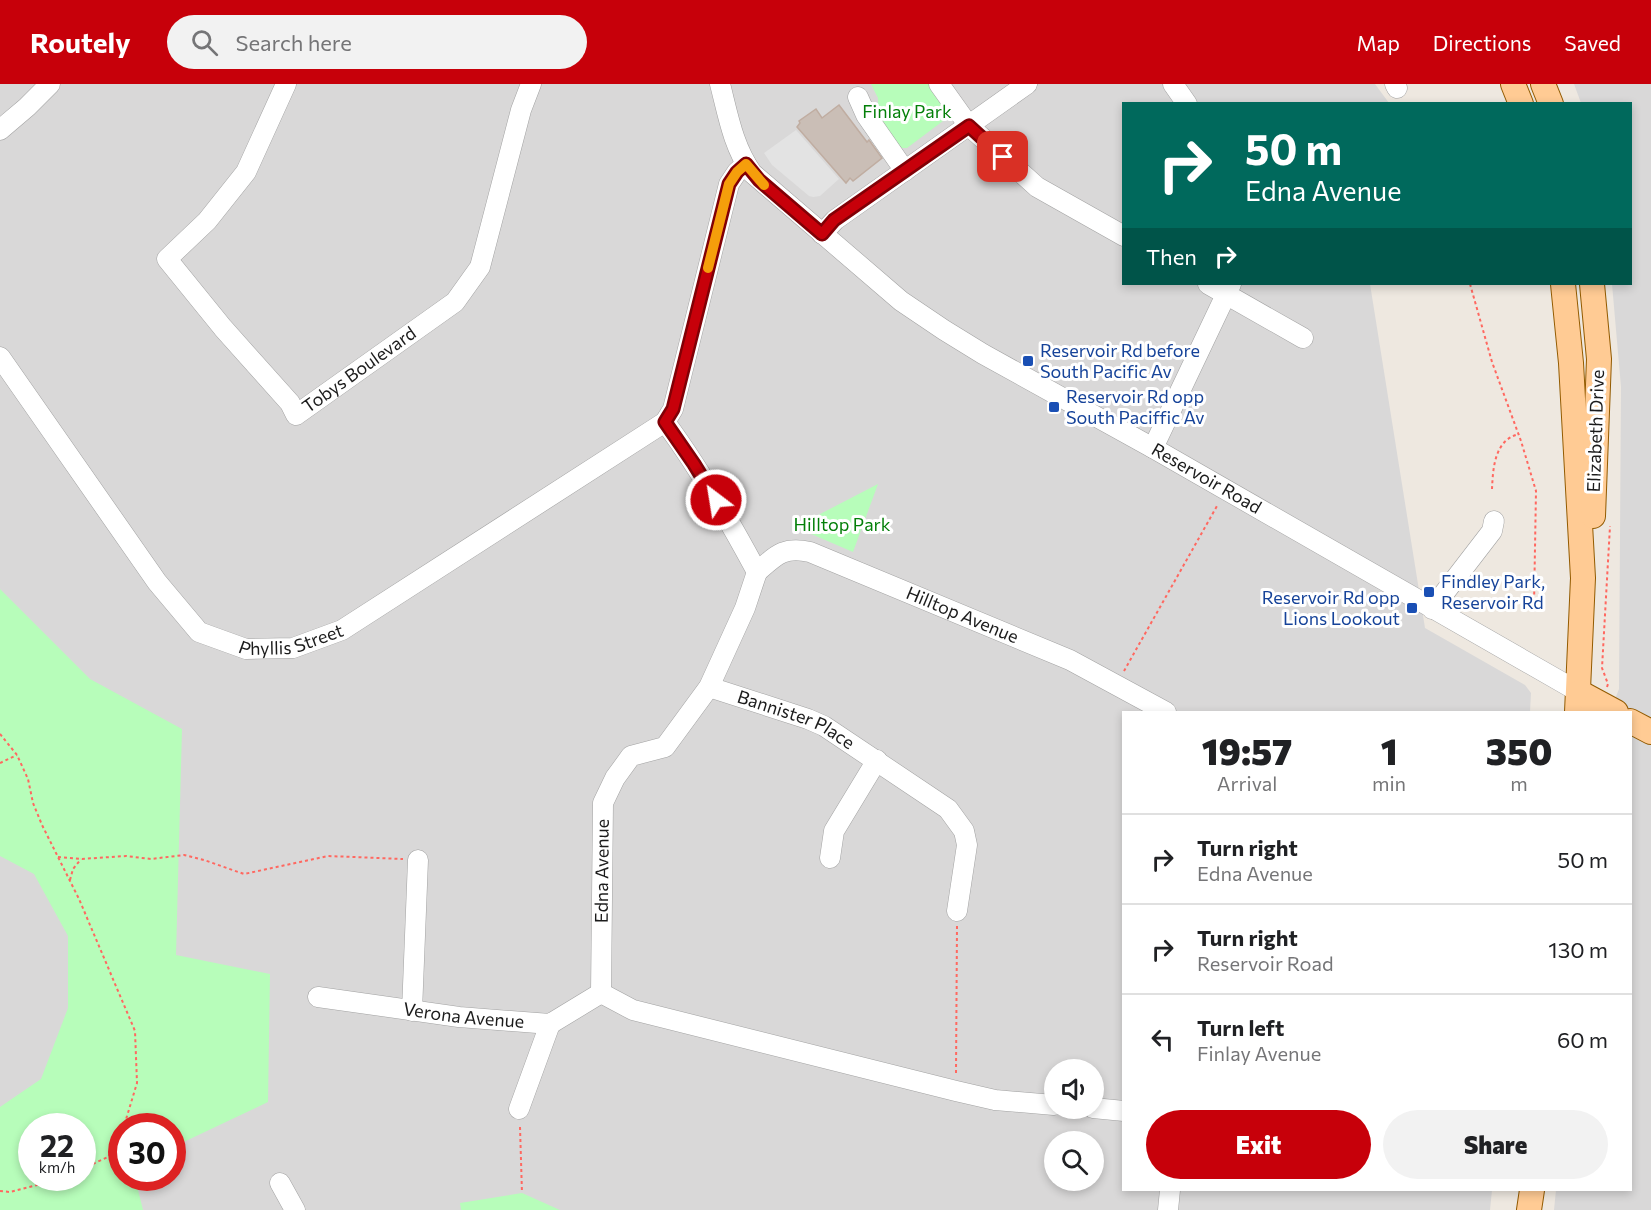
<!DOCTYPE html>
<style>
body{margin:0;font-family:Commissioner,sans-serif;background:#f2f2f2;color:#202124;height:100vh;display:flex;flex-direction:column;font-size:22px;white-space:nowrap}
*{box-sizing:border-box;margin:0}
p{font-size:20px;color:#757577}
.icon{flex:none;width:33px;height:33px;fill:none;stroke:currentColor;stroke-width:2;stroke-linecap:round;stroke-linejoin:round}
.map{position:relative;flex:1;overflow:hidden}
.side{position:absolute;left:1122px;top:627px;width:510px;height:480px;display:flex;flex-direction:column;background:#fff;border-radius:0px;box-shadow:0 3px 9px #0003}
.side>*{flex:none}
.guide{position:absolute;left:1122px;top:18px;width:510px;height:183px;border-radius:0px;box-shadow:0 3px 9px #0003;background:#00695c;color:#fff;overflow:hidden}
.fabs{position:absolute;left:1044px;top:975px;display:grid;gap:12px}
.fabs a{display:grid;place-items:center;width:60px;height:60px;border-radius:50%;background:#fff;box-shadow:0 3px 9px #0003;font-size:30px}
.speed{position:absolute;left:18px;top:1029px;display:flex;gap:12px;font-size:30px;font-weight:700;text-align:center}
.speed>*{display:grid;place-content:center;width:78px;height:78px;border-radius:50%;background:#fff;box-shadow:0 3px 9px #0003;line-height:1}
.speed small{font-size:15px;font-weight:400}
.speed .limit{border:9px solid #d22;background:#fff;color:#111}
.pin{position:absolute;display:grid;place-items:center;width:51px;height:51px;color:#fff;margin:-26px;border-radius:12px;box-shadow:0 3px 9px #0006}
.me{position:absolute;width:66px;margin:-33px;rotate:329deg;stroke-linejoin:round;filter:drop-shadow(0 0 4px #0008)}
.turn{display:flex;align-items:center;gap:21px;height:126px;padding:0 24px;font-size:27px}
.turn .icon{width:78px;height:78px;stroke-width:2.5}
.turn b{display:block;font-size:42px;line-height:51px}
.then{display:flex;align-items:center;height:57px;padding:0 24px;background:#0003;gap:12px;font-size:22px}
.eta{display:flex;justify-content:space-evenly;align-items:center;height:102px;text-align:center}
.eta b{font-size:36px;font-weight:800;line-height:42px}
.primary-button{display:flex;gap:12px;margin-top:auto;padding:12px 24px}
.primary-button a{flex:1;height:69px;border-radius:36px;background:#c7000a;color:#fff;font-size:24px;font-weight:800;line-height:69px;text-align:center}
.primary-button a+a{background:#f2f2f2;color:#202124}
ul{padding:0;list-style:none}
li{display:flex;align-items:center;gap:18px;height:90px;padding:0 24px;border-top:2px solid #e0e0e0}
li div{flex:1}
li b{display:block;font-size:22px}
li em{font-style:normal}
header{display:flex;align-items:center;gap:36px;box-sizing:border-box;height:84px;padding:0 30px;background:#c7000a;color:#fff}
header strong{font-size:28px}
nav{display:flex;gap:33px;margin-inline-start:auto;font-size:21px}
.search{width:420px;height:54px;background:#f2f2f2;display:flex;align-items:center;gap:15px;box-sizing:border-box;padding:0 21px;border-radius:33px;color:#757577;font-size:22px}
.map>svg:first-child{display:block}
</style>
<header>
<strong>Routely</strong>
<div class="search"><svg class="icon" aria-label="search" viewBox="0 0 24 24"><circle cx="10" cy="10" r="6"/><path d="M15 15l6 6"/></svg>Search here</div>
<nav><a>Map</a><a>Directions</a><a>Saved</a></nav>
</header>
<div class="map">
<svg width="1651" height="1126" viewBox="0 0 1651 1126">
<rect width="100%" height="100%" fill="#eee8e0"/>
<!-- residential -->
<g fill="#d9d8d8" fill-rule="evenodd">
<path d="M0,0h1375l14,19 -265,1v180h246l55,344 100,57 6,8 -1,19h-406v478h368l-2,20h-1490zM1054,986h40v38h-40zM32,1042h50v52h-50zM122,1042h50v52h-50zM1054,1058h40v38h-40z"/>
<polygon points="1574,0 1651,0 1651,1126 1554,1126 1556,1106 1630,1106 1630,628 1610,628 1619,605 1621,303 1612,200 1630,200 1630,20 1581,19"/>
</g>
<!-- park -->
<g fill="#b7fdba" fill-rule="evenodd">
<polygon points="871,0 937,0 950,28 947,34 907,64 901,64 878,34 878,14"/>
<polygon points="878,400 853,468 795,443"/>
<path d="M0,505l90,90 92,50 -6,226 94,19 -2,128 -95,45 -1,-21h-50v52h13l8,32h-143v-103l41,-28 27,-71v-72l-34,-62 -34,-18zM82,1042v52h-50v-52z"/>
<polygon points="522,1109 560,1126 461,1126 460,1119"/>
</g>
<!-- parking -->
<polygon fill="#e3e3e3" points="796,46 839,95 820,112 813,113 809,112 772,81 764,69"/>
<!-- building -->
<polygon fill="#cabeb6" stroke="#c0ada1" stroke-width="1.5" points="839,21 867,58 869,56 882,74 853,97 850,94 846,99 797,43 800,39 799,37 816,25 822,34"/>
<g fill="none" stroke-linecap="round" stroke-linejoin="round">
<!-- minor casing -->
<g stroke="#a2a2a2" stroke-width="21">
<g id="minor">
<path id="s1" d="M286,0l-40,88 -39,49 -40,38 56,69 67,75 6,12 159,-113 25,-35 41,-157 10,-26"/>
<path id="s2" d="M720,0c8,31 13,62 32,89l149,128 43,29 39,24 170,94 426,244"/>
<polyline points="939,0 969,42 1037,103 1124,152"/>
<polyline points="1173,0 1187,20"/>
<polyline points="1395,0 1397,4"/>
<polyline points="858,13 866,31 905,87"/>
<polyline points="0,46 27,23 50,0"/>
<polyline points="822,150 835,136 1027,0"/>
<polyline points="1208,200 1303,254"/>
<path id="s3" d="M0,273l157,225 42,50 47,17 47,-1 49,-18 323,-208"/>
<polyline points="1153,364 1231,200"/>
<path id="s4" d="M757,488c19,-17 27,-26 53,-20l260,108 96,52"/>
<polyline points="1432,525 1492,447 1494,437"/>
<path id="s5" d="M709,603l99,32 16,7 124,83 16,22 3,14 -10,66"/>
<polyline points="830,774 834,747 877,676"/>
<path id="s6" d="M601,909l2,-190 12,-25 16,-22 34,-9 44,-60 36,-79 12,-36c-28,-52 -57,-103 -92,-150l8,-13 56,-225 8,-12 9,-8"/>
<polyline points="601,909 633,926 956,1007 995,1016 1054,1021"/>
<path id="s7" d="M318,913l141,20 91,7 51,-31"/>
<polyline points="412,927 418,776"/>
<polyline points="1093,1024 1124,1027"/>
<polyline points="519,1025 550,940"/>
<polyline points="280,1099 295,1126"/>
<polyline points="1168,1126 1170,1106"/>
</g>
</g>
<!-- major casing -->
<g stroke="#935b00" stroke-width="26">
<g id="major">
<polyline points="1513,0 1521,20"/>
<polyline points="1543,0 1551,20"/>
<polyline points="1563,200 1571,279 1583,494 1577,628"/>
<polyline points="1592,200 1599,275 1593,432"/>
<polyline points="1579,608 1616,628"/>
<polyline points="1630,637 1651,648"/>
<polyline points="1529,1126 1532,1106"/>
</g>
</g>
<!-- path -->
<g stroke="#ff6860" stroke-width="2" stroke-dasharray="3 3" stroke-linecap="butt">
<polyline points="1470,200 1492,278 1521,357 1536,407 1534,521"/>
<path d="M1492,405c1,-20 2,-49 27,-55"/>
<polyline points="1124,587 1217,422"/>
<polyline points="1607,603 1608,600 1602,584 1610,442"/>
<polyline points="0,650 17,671 28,695 33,719 42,741 79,815 135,947 137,999 124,1042"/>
<polyline points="0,679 17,671"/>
<polyline points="58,773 81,775 126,772 151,775 184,771 204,776 244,790 328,772 403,775"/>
<polyline points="70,796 73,785 81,775"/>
<polyline points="956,989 957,842"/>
<polyline points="520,1043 522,1109"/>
<polyline points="82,1085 108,1073 122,1047"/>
<polyline points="0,1107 10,1108 65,1094"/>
</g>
<!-- minor -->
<use href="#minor" stroke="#fff" stroke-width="20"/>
<!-- major -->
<use href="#major" stroke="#ffcb94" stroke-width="24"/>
</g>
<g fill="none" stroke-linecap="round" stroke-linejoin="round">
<!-- route casing -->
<g stroke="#810006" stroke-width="15">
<polyline id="route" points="716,416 694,380 665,338 673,325 729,100 737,88 746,80 759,96 822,150 834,136 969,42 1003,73"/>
</g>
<!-- route -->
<use href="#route" stroke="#c7000a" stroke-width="10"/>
<!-- slow -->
<polyline stroke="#f59e0b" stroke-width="10" points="708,184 729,100 737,88 746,80 764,101"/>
</g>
<!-- markers -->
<g fill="#1a4fb4" stroke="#fff" stroke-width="2">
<rect x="1022" y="271" width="12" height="12" rx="3"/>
<rect x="1048" y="317" width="12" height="12" rx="3"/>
<rect x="1423" y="502" width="12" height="12" rx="3"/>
<rect x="1406" y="518" width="12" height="12" rx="3"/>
</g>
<g text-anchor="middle" stroke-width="6" stroke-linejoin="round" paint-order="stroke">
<!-- park labels -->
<g font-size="18" fill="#037f08" stroke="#fff">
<text x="907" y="34">Finlay Park</text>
<text x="842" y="447">Hilltop Park</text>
</g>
<!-- transit labels -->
<g font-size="18" fill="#164399" stroke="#fff" text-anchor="start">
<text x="1040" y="273">Reservoir Rd before<tspan x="1040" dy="21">South Pacific Av</tspan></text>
<text x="1066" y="319">Reservoir Rd opp<tspan x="1066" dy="21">South Paciffic Av</tspan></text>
<text x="1441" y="504">Findley Park,<tspan x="1441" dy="21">Reservoir Rd</tspan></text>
<text x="1400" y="520" text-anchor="end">Reservoir Rd opp<tspan x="1400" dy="21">Lions Lookout</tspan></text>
</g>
<!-- street labels -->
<g font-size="18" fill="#1b1b1b" stroke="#fff">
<text dy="6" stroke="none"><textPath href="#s1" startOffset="495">Tobys Boulevard</textPath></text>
<text transform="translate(1596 347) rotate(-88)" y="6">Elizabeth Drive</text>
<text dy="6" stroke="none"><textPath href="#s2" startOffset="645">Reservoir Road</textPath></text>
<text dy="6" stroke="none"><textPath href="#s4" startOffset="225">Hilltop Avenue</textPath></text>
<text dy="6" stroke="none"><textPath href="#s3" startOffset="436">Phyllis Street</textPath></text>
<text dy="6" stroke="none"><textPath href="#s5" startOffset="93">Bannister Place</textPath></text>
<text dy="6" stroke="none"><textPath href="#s6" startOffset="122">Edna Avenue</textPath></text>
<text dy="6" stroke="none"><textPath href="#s7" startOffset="147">Verona Avenue</textPath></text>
</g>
</g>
</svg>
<div class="fabs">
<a><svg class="icon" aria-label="sound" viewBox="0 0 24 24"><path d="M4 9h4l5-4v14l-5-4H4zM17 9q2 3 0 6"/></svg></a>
<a><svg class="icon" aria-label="search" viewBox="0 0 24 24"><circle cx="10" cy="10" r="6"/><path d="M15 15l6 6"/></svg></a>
</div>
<div class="speed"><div>22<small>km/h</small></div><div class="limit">30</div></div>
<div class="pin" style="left:1003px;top:73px;background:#d93025"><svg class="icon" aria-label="arrive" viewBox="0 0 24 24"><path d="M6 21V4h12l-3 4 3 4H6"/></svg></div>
<svg class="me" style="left:716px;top:416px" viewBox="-20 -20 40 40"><circle r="17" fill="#c7000a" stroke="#fff" stroke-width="3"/><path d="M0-11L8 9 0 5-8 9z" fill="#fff"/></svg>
<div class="guide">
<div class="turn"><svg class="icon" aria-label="right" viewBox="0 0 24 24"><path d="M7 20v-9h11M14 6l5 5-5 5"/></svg><div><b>50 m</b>Edna Avenue</div></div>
<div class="then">Then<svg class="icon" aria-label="right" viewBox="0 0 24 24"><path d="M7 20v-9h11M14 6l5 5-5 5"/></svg></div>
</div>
<section class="side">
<div class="eta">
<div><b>19:57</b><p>Arrival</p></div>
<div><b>1</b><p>min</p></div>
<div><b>350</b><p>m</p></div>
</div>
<ul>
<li><svg class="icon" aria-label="right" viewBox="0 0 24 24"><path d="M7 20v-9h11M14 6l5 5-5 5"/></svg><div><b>Turn right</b><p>Edna Avenue</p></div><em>50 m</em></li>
<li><svg class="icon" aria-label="right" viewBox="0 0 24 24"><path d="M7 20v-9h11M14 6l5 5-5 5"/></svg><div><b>Turn right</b><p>Reservoir Road</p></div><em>130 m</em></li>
<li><svg class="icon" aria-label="left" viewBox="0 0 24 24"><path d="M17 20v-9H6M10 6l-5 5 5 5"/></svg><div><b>Turn left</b><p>Finlay Avenue</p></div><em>60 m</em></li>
</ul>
<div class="primary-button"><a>Exit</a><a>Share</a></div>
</section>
</div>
